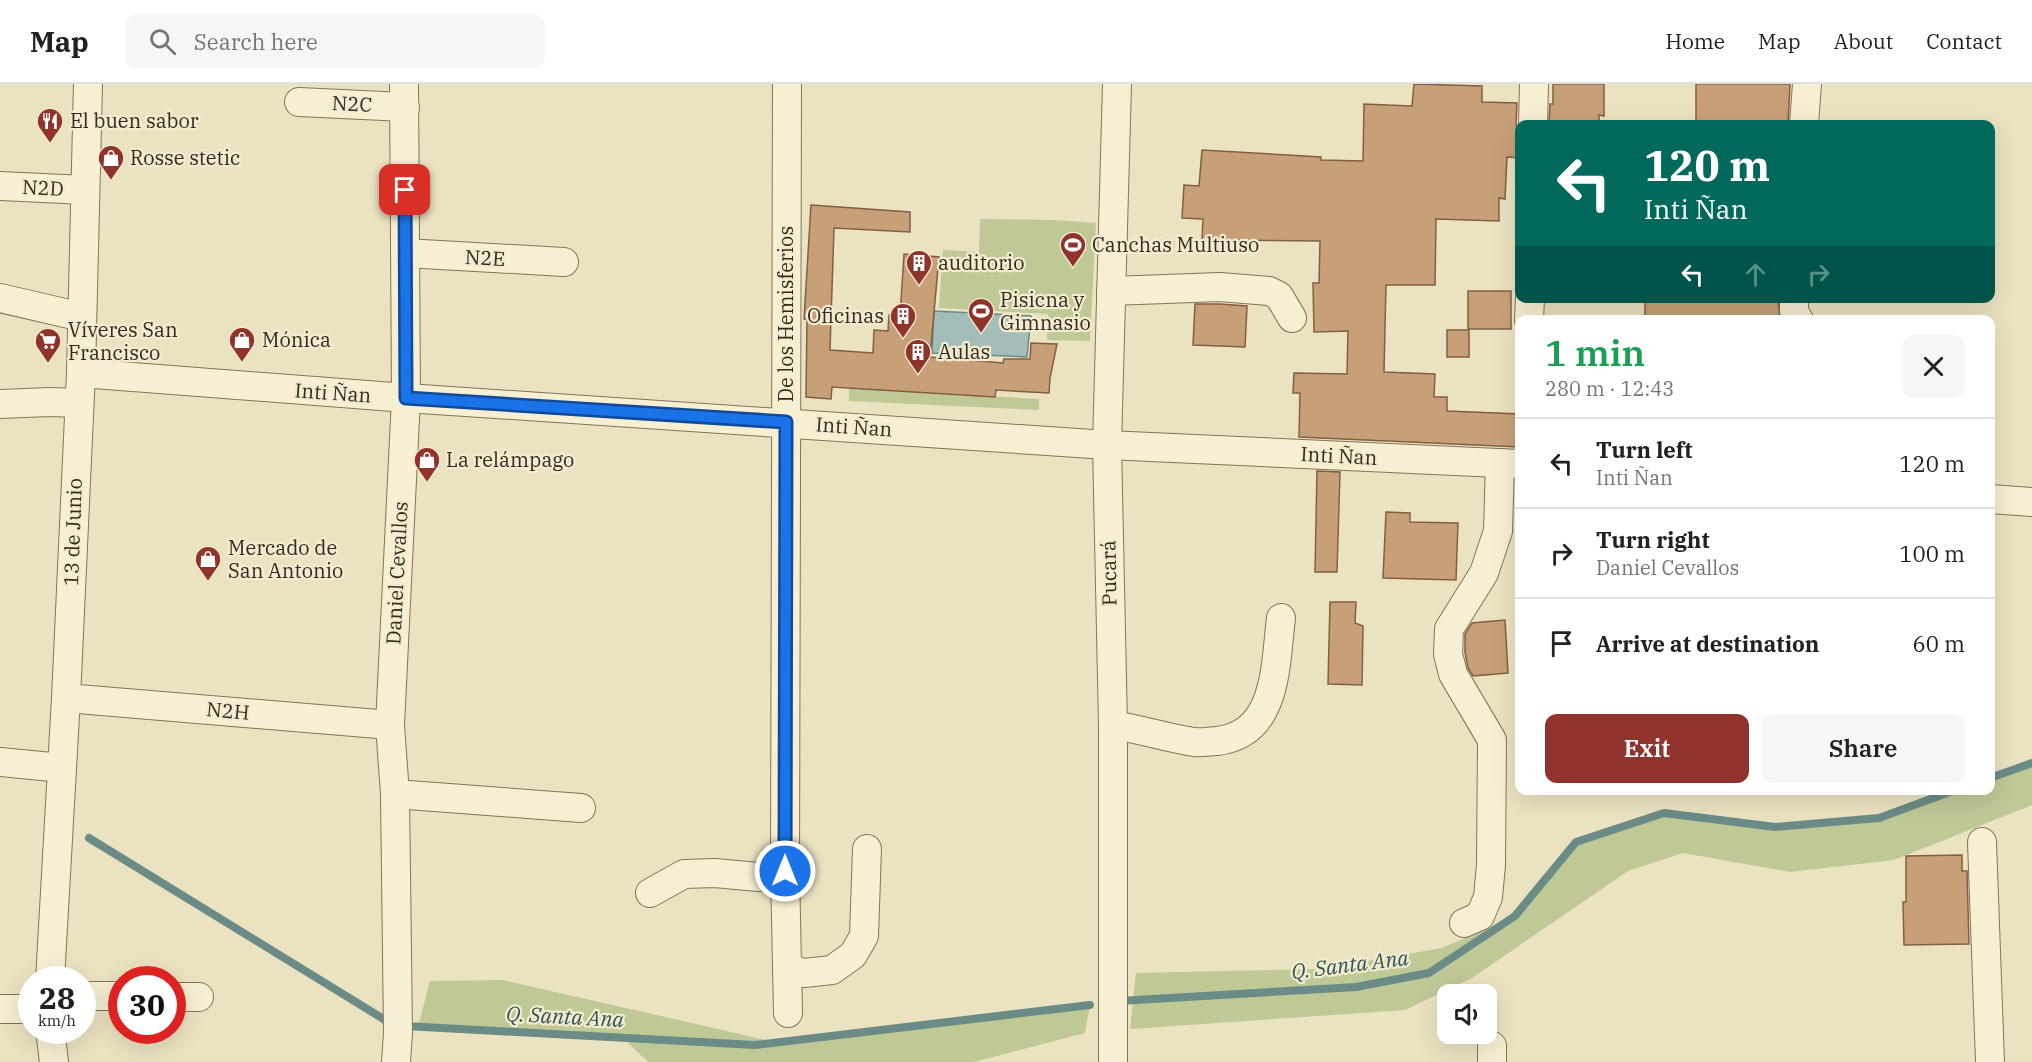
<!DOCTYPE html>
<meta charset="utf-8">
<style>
body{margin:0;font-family:"IBM Plex Serif",serif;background:#f6f6f6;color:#202124;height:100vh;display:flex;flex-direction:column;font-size:22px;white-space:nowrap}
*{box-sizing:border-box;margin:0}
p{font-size:20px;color:#757577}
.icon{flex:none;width:33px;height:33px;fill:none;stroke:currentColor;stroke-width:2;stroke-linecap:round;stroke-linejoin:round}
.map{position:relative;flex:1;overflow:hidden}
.side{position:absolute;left:1515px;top:231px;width:480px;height:480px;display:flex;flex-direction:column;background:#fff;border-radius:12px;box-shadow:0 6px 24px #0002}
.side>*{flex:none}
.guide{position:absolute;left:1515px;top:36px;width:480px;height:183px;border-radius:12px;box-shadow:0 6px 24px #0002;background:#00695c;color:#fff;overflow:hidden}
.buttons{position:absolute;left:1437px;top:900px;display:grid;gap:12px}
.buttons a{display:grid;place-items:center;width:60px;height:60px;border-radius:12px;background:#fff;box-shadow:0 6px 24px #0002;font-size:30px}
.speed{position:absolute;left:18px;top:882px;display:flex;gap:12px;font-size:30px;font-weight:700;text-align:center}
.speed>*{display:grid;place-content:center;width:78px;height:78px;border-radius:50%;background:#fff;box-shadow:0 6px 24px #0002;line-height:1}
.speed small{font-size:15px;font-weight:400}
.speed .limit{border:9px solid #d22;background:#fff;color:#111}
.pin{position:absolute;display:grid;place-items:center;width:51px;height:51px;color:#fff;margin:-26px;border-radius:12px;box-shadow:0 3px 9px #0006}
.me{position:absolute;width:66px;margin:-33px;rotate:0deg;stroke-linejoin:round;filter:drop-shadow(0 0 4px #0008)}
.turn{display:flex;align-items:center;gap:21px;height:126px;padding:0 30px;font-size:27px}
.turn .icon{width:78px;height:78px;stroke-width:2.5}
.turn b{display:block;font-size:42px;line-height:51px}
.lanes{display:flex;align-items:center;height:57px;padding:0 30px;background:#0003;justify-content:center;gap:30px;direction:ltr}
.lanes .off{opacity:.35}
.round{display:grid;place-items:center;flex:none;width:63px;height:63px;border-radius:12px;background:#f6f6f6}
.headline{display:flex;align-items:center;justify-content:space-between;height:102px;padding:0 30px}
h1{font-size:36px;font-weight:600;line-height:45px;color:#1e9e55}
.cta{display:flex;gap:12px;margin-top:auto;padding:12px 30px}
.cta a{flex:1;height:69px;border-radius:12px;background:#90332c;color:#fff;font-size:24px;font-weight:600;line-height:69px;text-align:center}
.cta a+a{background:#f6f6f6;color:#202124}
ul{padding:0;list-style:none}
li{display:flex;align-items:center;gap:18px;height:90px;padding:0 30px;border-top:2px solid #e0e0e0}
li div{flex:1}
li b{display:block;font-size:22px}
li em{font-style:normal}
header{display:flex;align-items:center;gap:36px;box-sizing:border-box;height:84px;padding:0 30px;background:#fff;border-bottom:2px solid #e0e0e0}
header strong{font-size:28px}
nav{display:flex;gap:33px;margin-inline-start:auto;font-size:21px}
.search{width:420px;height:54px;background:#f6f6f6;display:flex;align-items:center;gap:15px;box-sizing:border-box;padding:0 21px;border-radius:12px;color:#757577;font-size:22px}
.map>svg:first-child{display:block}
</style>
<header>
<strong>Map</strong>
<div class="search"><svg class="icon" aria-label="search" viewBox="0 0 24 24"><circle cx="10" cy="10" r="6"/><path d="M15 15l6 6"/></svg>Search here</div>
<nav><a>Home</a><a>Map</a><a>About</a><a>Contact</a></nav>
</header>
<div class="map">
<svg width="2032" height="978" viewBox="0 0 2032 978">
<rect width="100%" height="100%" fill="#ebe2c1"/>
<!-- green -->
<g fill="#bfc996">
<polygon points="980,135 1055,136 1096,139 1090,257 1047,256 1048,230 939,224 943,166 979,168"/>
<polygon points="849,304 1039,315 1039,326 849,317"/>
<polygon points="2032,679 2032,721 1894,776 1790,788 1683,769 1628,787 1472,894 1405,926 1130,945 1136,889 1322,885 1442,864 1515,832 1576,758 1664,729 1775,743 1879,734 1955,707 1990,706 1991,694"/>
<polygon points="503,896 775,958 1090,921 1085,949 974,978 648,978 623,954 418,943 430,897"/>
</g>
<!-- water -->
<polygon fill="#a3beb8" stroke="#6b8b86" stroke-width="1.5" points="934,227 1031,232 1027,273 932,269"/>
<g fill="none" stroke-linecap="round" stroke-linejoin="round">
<!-- stream -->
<g stroke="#6b8b86" stroke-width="8">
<polyline points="1990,694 2032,679"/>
<polyline points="89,754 390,939"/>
<polyline points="1119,917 1356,903 1429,889 1515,832 1576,758 1664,729 1775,743 1879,734 1955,706"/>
<polyline points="405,942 755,961 1090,921"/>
</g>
</g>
<!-- building -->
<g fill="#c8a078" stroke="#825f41" stroke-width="1.5">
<polygon points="1414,0 1482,2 1482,18 1517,19 1516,40 1520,49 1520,74 1507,73 1505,115 1499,114 1499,137 1436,135 1435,201 1386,201 1384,288 1435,290 1434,313 1447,313 1447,327 1520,330 1520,363 1299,353 1300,309 1293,309 1294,289 1347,290 1348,247 1314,248 1313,199 1319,199 1320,157 1202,156 1203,135 1182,134 1184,101 1199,102 1202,66 1321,73 1321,76 1363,77 1364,20 1412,22"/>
<polygon points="1553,0 1604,0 1604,32 1599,31 1599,40 1549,40 1550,20 1553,20"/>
<polygon points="1696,0 1790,0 1788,40 1696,40"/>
<polygon points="811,121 910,128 910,148 834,144 830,266 873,269 874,246 888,247 889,231 900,232 904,170 939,173 930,273 1003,279 1004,275 1030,275 1031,259 1057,260 1050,294 1049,309 996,306 995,313 832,303 831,315 806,313 807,235 804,235"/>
<rect x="1468" y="207" width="43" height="38"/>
<polygon points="1645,214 1778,214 1780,236 1645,236"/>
<polygon points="1195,220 1220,220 1247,222 1245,263 1193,261"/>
<rect x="1447" y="246" width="22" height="27"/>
<polygon points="1317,387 1340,388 1337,488 1315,488"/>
<polygon points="1386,428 1410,429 1410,438 1458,439 1456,496 1383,494"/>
<polygon points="1330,518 1356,518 1355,539 1363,542 1362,601 1328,600"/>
<polygon points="1505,536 1508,589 1473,592 1468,584 1465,568 1465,550 1472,539"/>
<polygon points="1962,771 1962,787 1967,787 1969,860 1904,861 1903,818 1906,818 1906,772"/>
</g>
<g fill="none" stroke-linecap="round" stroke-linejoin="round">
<!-- minor casing -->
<g stroke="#847359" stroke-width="30">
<g id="minor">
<polyline points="787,0 785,787 788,929"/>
<polyline points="299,18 405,23"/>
<polyline points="1533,40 1534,0"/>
<polyline points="1804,40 1807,0"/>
<polyline points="0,102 85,106"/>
<polyline points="405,169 564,178"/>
<polyline points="1111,207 1220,203 1269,207 1279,212 1292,234"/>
<polyline points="0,214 82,233"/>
<polyline points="1794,214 1794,227 1799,236"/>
<polyline points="1529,236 1530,214"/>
<polyline points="81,289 406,314 1107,361 1520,380"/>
<polyline points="0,320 49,318 79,319"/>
<polyline points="1990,415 2032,418"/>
<polyline points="66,614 390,641"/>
<path d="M1113,641c27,4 54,13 81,17 8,1 16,-1 23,-1 61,-7 58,-76 64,-123"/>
<polyline points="0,678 62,684"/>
<polyline points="395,710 581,724"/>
<polyline points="1982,758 1990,978"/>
<polyline points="650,809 684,790 715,789 758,793 785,787"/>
<polyline points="1464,839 1480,832 1488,813 1491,781 1492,656 1453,590 1448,570 1449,545 1484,489 1498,447 1500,379"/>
<polyline points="788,884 804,889 832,886 853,871 864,852 867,765"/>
<polyline points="50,896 66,614 81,289 88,0"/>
<polyline points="172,913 199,913"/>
<polyline points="82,915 92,912 122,912"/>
<polyline points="0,925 32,925"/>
<polyline points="50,946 54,978"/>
<polyline points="396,978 398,949 395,710 390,641 406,314 404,0"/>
<polyline points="1113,978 1113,641 1107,361 1117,0"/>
<polyline points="1492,978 1492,962"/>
</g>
</g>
<!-- minor -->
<use href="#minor" stroke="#f7efd3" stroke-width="28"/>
</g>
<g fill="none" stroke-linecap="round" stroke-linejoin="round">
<!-- route casing -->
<g stroke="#114b97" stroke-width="15">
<polyline id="route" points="405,106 406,314 786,338 785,787"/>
</g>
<!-- route -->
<use href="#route" stroke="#1a73e8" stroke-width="10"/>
</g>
<!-- icons -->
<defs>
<g id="restaurant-pin" transform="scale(1.35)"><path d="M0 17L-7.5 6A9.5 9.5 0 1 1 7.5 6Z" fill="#90332c" stroke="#f3ecd0"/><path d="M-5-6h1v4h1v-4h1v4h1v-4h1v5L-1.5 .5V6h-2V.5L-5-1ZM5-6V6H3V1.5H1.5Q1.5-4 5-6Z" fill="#fff"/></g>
<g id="shop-pin" transform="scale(1.35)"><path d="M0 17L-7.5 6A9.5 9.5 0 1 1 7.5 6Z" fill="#90332c" stroke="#f3ecd0"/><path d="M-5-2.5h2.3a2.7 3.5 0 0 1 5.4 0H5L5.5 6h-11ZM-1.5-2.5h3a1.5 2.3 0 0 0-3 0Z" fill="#fff"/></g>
<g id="stadium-pin" transform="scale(1.35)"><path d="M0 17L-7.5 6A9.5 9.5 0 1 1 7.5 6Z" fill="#90332c" stroke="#f3ecd0"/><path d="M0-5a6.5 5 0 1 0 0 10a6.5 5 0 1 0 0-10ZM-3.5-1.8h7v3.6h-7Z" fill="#fff"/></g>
<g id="building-pin" transform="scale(1.35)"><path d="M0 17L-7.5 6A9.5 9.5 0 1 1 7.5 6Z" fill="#90332c" stroke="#f3ecd0"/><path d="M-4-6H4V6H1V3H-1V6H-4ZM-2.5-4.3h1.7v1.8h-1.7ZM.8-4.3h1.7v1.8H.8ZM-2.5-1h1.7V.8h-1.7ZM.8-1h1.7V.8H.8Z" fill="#fff"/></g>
<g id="supermarket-pin" transform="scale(1.35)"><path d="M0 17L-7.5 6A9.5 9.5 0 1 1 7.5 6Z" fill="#90332c" stroke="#f3ecd0"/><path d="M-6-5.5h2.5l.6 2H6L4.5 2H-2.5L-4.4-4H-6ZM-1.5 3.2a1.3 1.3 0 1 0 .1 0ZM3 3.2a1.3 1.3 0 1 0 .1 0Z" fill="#fff"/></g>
</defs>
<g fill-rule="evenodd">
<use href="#restaurant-pin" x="50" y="37"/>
<use href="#shop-pin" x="111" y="74"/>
<use href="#stadium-pin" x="1073" y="161"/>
<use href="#building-pin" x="919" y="179"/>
<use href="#stadium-pin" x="981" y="227"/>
<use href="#building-pin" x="903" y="232"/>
<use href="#shop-pin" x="242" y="256"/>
<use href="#supermarket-pin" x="48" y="257"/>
<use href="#building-pin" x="918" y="268"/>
<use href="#shop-pin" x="427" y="376"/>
<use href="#shop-pin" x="208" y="475"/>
</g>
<g text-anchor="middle" stroke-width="4.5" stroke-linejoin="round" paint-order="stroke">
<!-- street labels -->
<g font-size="20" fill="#342a1d" stroke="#f3ecd0">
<text transform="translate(352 20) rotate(3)" y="7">N2C</text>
<text transform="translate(43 104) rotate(3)" y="7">N2D</text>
<text transform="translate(485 174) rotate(3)" y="7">N2E</text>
<text transform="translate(786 230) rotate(-90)" y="7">De los Hemisferios</text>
<text transform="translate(333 309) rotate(4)" y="7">Inti Ñan</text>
<text transform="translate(854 343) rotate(4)" y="7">Inti Ñan</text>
<text transform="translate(1339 372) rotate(3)" y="7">Inti Ñan</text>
<text transform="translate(73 448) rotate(-88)" y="7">13 de Junio</text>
<text transform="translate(397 489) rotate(-87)" y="7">Daniel Cevallos</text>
<text transform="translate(1109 489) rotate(-91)" y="7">Pucará</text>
<text transform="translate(228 627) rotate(5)" y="7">N2H</text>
</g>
<!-- poi labels -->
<g font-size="20" fill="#342a1d" stroke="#f3ecd0" text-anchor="start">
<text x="70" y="44">El buen sabor</text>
<text x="130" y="81">Rosse stetic</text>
<text x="1092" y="168">Canchas Multiuso</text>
<text x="938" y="186">auditorio</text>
<text x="1000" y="223">Pisicna y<tspan x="1000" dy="23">Gimnasio</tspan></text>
<text x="884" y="239" text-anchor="end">Oficinas</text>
<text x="68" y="253">Víveres San<tspan x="68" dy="23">Francisco</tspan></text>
<text x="262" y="263">Mónica</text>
<text x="938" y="275">Aulas</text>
<text x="446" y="383">La relámpago</text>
<text x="228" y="471">Mercado de<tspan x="228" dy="23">San Antonio</tspan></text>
</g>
<!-- water labels -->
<g font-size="21" font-style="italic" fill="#2d5353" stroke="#f3ecd0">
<text transform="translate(1350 881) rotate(-7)" y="7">Q. Santa Ana</text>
<text transform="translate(565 933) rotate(3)" y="7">Q. Santa Ana</text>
</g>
</g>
</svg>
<div class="buttons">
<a><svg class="icon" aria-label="sound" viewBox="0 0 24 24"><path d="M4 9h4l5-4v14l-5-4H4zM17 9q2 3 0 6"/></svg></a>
</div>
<div class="speed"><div>28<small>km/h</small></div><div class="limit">30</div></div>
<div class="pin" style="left:405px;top:106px;background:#d93025"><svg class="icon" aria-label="arrive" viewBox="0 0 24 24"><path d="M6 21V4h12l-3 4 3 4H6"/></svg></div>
<svg class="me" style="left:785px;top:787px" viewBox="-20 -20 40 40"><circle r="17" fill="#1a73e8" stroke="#fff" stroke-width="3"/><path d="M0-11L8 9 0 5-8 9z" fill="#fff"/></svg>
<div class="guide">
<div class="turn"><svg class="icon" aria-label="left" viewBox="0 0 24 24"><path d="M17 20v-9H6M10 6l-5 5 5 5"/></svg><div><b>120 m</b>Inti Ñan</div></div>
<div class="lanes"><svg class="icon" aria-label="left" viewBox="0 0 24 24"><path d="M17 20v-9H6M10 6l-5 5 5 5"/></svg><svg class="icon off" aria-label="ahead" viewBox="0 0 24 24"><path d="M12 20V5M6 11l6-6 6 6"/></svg><svg class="icon off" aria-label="right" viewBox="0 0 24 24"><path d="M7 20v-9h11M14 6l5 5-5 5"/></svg></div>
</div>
<section class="side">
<div class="headline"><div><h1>1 min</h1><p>280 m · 12:43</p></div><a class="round"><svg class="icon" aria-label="close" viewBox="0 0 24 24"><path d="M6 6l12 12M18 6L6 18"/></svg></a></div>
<ul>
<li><svg class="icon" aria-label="left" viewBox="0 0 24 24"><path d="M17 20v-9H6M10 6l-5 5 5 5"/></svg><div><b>Turn left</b><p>Inti Ñan</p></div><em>120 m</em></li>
<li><svg class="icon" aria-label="right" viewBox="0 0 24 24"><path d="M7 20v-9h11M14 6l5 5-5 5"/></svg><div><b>Turn right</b><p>Daniel Cevallos</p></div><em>100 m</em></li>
<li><svg class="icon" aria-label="arrive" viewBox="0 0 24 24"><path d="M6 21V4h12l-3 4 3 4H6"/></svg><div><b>Arrive at destination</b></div><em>60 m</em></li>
</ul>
<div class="cta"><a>Exit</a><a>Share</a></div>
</section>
</div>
